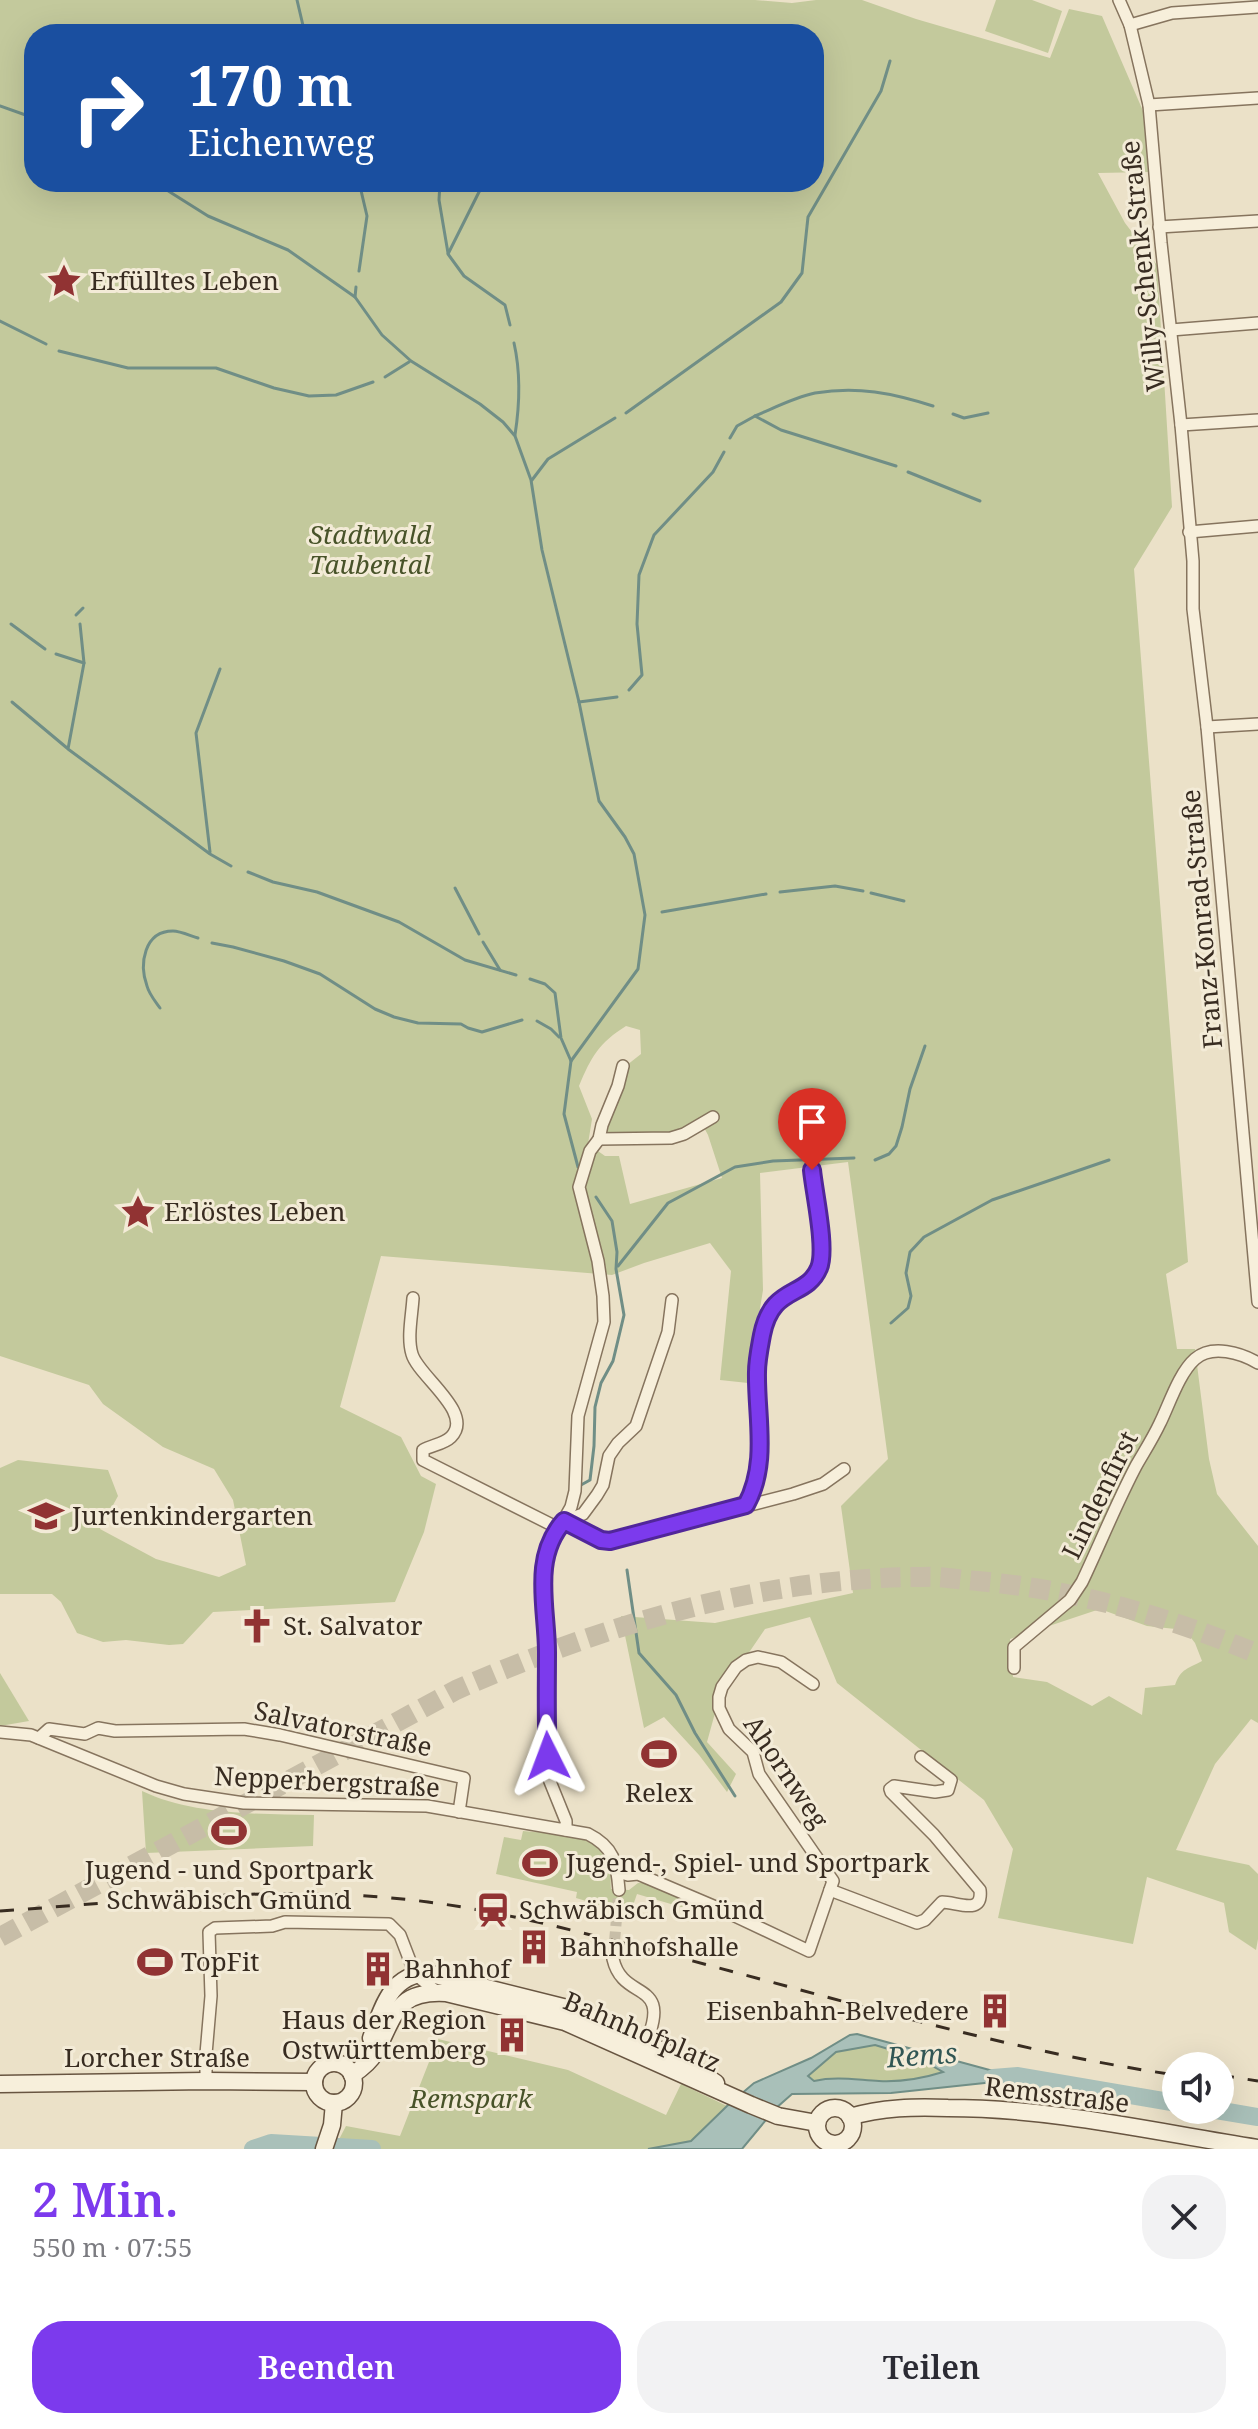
<!DOCTYPE html>
<html lang="de">
<meta charset="utf-8">
<style>
body{margin:0;font-family:"Noto Serif",serif;background:#f2f2f3;color:#2b2b33;height:100vh;display:flex;flex-direction:column;font-size:30px;white-space:nowrap}
*{box-sizing:border-box;margin:0}
p{font-size:26px;color:#7c7c81}
.icon{flex:none;width:44px;height:44px;fill:none;stroke:currentColor;stroke-width:2;stroke-linecap:round;stroke-linejoin:round}
.map{position:relative;height:2149px;overflow:hidden}
.side{display:flex;flex-direction:column;background:#fff;flex:1}
.side>*{flex:none}
.top-card{position:absolute;left:24px;top:24px;width:800px;height:168px;border-radius:32px;box-shadow:0 8px 32px #0002;background:#1a4fa0;color:#fff;overflow:hidden}
.controls{position:absolute;left:1162px;top:2052px;display:grid;gap:16px}
.controls a{display:grid;place-items:center;width:72px;height:72px;border-radius:50%;background:#fff;box-shadow:0 8px 32px #0002;font-size:40px}
.pin{position:absolute;display:grid;place-items:center;width:68px;height:68px;color:#fff;margin:-82px -34px;border-radius:50% 50% 50% 0;rotate:-45deg;box-shadow:0 0 8px #0007}
.pin .icon{rotate:45deg}
.me{position:absolute;width:88px;margin:-44px;rotate:357deg;stroke-linejoin:round;filter:drop-shadow(0 0 6px #0008)}
.turn{display:flex;align-items:center;gap:28px;height:168px;padding:0 32px;font-size:36px}
.turn .icon{width:104px;height:104px;stroke-width:2.5}
.turn b{display:block;font-size:56px;line-height:68px}
.round{display:grid;place-items:center;flex:none;width:84px;height:84px;border-radius:32px;background:#f2f2f3}
.summary{display:flex;align-items:center;justify-content:space-between;height:136px;padding:0 32px}
h1{font-size:48px;font-weight:600;line-height:60px;color:#7c3aed}
.action{display:flex;gap:16px;margin-top:auto;padding:16px 32px}
.action a{flex:1;height:92px;border-radius:32px;background:#7c3aed;color:#fff;font-size:32px;font-weight:600;line-height:92px;text-align:center}
.action a+a{background:#f2f2f3;color:#2b2b33}
.map>svg:first-child{display:block}
</style>
<div class="map">
<svg width="1258" height="2149" viewBox="0 0 1258 2149">
<rect width="100%" height="100%" fill="#ebe1c8"/>
<!-- green -->
<g fill="#c3c99c" fill-rule="evenodd">
<path d="M0,0h755l37,3 24,-3h46l54,19 134,39 19,-49 33,7 41,95 5,61 -50,1 27,50 32,42 15,242 -38,62 54,693 -22,12 11,75h18l14,110 8,35 41,52v177l-7,-4 -36,45 -39,86 73,15 9,9v65l-2,11 -27,-18 -5,-29 -77,-26 -14,67 -135,-26 15,-69 -29,-49 -147,-117 -27,-66 -45,12 -45,66 -13,47 29,32 -9,18 -28,-37 -35,-38 -20,11 -23,-112 94,7 138,-30 -12,-87 47,-47 -40,-297 -88,11 3,117 -15,93 -28,-3 11,-109 -21,-28 -66,20 -32,12 -231,-19 -41,151 61,30 20,39 15,8 -12,48 -29,70 -182,10 -30,32 -14,1 -43,-5 -23,2 -26,-9 -16,-31 -9,-8h-52v-126l18,-8 90,10 10,26 -18,33 56,30 63,18 27,-12 -13,-65 -19,-31 -51,-22 -60,-43 -14,-19 -89,-29zM34,34h780v148h-780zM626,1026l14,4 1,24 -14,11 -5,25 -20,49 69,-3 29,-16 8,15 14,43 -92,26 -11,-48h-14l-17,-12 4,-25 -13,-33c12,-29 20,-43 47,-60zM1100,1609l47,17 38,4 10,13 7,18c-13,7 -22,8 -27,24l-30,3 -3,27 -33,-19 -17,10 -45,-24 -34,-5 -3,-38z"/>
<polygon points="996,0 1032,0 1062,11 1048,53 985,31"/>
<polygon points="0,1673 29,1721 0,1726"/>
<path d="M142,1791c50,24 117,23 172,24l-1,31 -167,7z"/>
<path d="M523,1831c28,3 75,0 86,33 3,7 1,17 2,25l18,1 9,-7h6l69,26 -5,6 -71,-21 -7,20 -54,-16 1,-6 -81,-18 8,-37 17,3z"/>
<polygon points="438,2039 568,2070 666,2115 681,2084 727,2106 691,2141 648,2149 334,2149 346,2126 400,2136"/>
<path d="M875,2045l43,13 26,15c-21,5 -44,9 -65,8 -22,-1 -43,-5 -65,0l-7,-5 29,-24z"/>
</g>
<!-- water -->
<path fill="#a9c0b9" stroke="#708e86" stroke-width="2" fill-rule="evenodd" d="M857,2034l140,38 21,4 -24,6 -103,11 -99,1 -17,15 -33,40h-94l43,-8 36,-35 27,-23 57,-25 39,-23zM875,2045l43,13 25,14c-19,6 -43,10 -64,9 -22,-1 -43,-5 -65,0l-6,-5 28,-24z"/>
<g fill="none" stroke-linecap="round" stroke-linejoin="round">
<!-- stream -->
<g stroke="#708e86" stroke-width="3">
<polyline points="297,0 305,34"/>
<polyline points="0,106 34,118"/>
<polyline points="154,182 208,216 288,250 355,297 382,335 411,361 480,404 503,422 515,436 531,480 542,550 579,702 599,801 625,837 634,854 645,915 638,969 571,1061 564,1114 578,1167"/>
<polyline points="359,182 367,216 359,271"/>
<polyline points="440,182 439,200 448,253"/>
<polyline points="484,182 448,254 464,276 505,305 510,325"/>
<polyline points="355,297 356,287"/>
<polyline points="0,321 46,344"/>
<path d="M514,343c7,31 6,60 1,92"/>
<polyline points="59,351 128,368 216,368 274,388 309,396 336,395 373,382"/>
<polyline points="385,377 409,362"/>
<polyline points="626,413 781,302 802,273 808,217 881,91 890,61"/>
<polyline points="953,414 964,418 988,413"/>
<path d="M755,416c19,-8 40,-19 60,-23 43,-7 77,0 118,13"/>
<polyline points="730,438 737,426 755,416 781,430 896,466"/>
<polyline points="908,472 980,501"/>
<polyline points="532,480 548,459 615,418"/>
<polyline points="76,615 83,608"/>
<polyline points="11,624 45,649"/>
<polyline points="80,624 84,663 68,749 210,854 231,866"/>
<polyline points="56,654 84,663"/>
<polyline points="629,690 642,675 637,624 639,575 654,535 713,472 724,452"/>
<polyline points="12,702 67,748"/>
<polyline points="579,702 617,697"/>
<polyline points="210,852 196,733 220,669"/>
<polyline points="248,872 273,882 317,892 399,922 465,960 516,975"/>
<polyline points="455,888 479,934"/>
<polyline points="780,892 835,886 863,891"/>
<polyline points="871,893 904,901"/>
<polyline points="662,912 766,894"/>
<polyline points="483,942 500,970"/>
<polyline points="212,943 233,947 284,961 320,974 375,1009 394,1017 418,1023 461,1024 468,1028 482,1032 522,1020"/>
<polyline points="530,979 545,984 555,993 561,1038 571,1061"/>
<path d="M160,1008c-5,-7 -11,-14 -13,-22 -8,-22 -3,-55 26,-55 7,0 18,5 25,7"/>
<polyline points="537,1021 551,1029 559,1037"/>
<polyline points="875,1160 889,1154 896,1146 902,1127 910,1089 925,1046"/>
<polyline points="618,1266 668,1203 735,1167 773,1161 854,1158"/>
<polyline points="891,1323 908,1308 911,1296 906,1273 910,1252 924,1237 992,1200 1109,1160"/>
<polyline points="581,1485 590,1480 594,1446 595,1407 601,1383 613,1361 624,1315 616,1269 617,1252 612,1221 596,1197"/>
<polyline points="627,1570 639,1653 676,1695 695,1733 735,1796"/>
</g>
<!-- river -->
<g stroke="#a9c0b9" stroke-width="18">
<polyline points="993,2078 1018,2076 1176,2103"/>
<polyline points="1216,2110 1258,2117"/>
<polyline points="253,2149 271,2143 372,2149"/>
</g>
<!-- minor-tunnel -->
<polyline stroke="#c7bda7" stroke-width="11" stroke-dasharray="11 5.5" stroke-linecap="butt" points="613,1959 619,1890"/>
<!-- trunk-tunnel -->
<path stroke="#c7bda7" stroke-width="20" stroke-dasharray="20 10" stroke-linecap="butt" d="M0,1937l456,-247c147,-65 306,-113 468,-113 18,-1 36,3 54,4 100,9 187,35 280,73"/>
<!-- minor casing -->
<g stroke="#86745e" stroke-width="14">
<g id="minor">
<polyline points="1119,0 1130,25 1149,105 1161,243 1181,425 1193,561 1193,609 1207,727 1258,1302"/>
<polyline points="1130,25 1172,13 1258,7"/>
<polyline points="1149,105 1258,98"/>
<polyline points="1159,227 1258,221"/>
<polyline points="1171,330 1258,323"/>
<polyline points="1181,425 1258,420"/>
<polyline points="1189,532 1258,526"/>
<polyline points="1207,727 1258,724"/>
<polyline points="599,1139 671,1138 684,1134 713,1117"/>
<path d="M413,1298c-1,17 -6,40 -1,56 6,22 63,59 39,83 -7,7 -19,8 -28,13v10l135,68"/>
<path d="M746,1505c22,-41 10,-89 11,-133 0,-12 3,-26 5,-37 3,-17 10,-32 25,-41 13,-9 25,-10 32,-26 8,-18 -5,-76 -7,-98"/>
<polyline points="564,1521 601,1540 610,1541 793,1494 823,1484 844,1469"/>
<polyline points="564,1521 583,1514 597,1495 603,1485 609,1456 618,1443 636,1426 668,1332 672,1300"/>
<path d="M1014,1668v-21l56,-47 12,-18c18,-38 34,-78 54,-116 8,-14 17,-28 24,-43 9,-18 19,-50 35,-64 17,-15 46,-6 63,4"/>
<path d="M0,1732l31,3 125,51 28,8 60,9 183,3 161,28c26,13 29,29 31,56"/>
<polyline points="39,1738 49,1729 85,1734 98,1728 115,1731 244,1729 280,1735 464,1778 459,1812"/>
<polyline points="566,1830 566,1821 549,1779 546,1710 547,1648 542,1593 544,1572 548,1548 571,1507 575,1491 578,1416 604,1322 603,1296 598,1261 579,1187 590,1151 599,1139 602,1125 618,1086 623,1066"/>
<polyline points="617,1872 628,1875 638,1874 718,1908 809,1951 833,1881 759,1774 753,1752 729,1729 719,1708 719,1697 722,1687 736,1667 746,1660 758,1657 781,1662 813,1684"/>
<path d="M830,1890l87,33 8,-3 17,-18c15,0 41,14 38,-12l-46,-55 -43,-43 -1,-3 4,-3 41,6 13,-2 3,-10 -30,-23"/>
<path d="M613,1959c10,44 60,19 33,84"/>
<polyline points="206,2081 206,2054 211,1996 209,1932 215,1928 272,1926 285,1922 389,1924 400,1935 415,1974 437,1992"/>
<polyline points="838,2149 838,2144"/>
</g>
</g>
<!-- secondary casing -->
<g stroke="#685541" stroke-width="19">
<g id="secondary">
<path d="M371,2038c11,-29 19,-63 56,-65l144,36 111,51 34,23"/>
<circle cx="334" cy="2083" r="20"/>
<path d="M352,2075c9,-6 18,-13 23,-22 20,-36 20,-63 71,-60l119,29 186,83 27,11 39,7"/>
<polyline points="0,2084 206,2081 314,2082"/>
<circle cx="835" cy="2126" r="18"/>
<path d="M850,2117c32,-10 65,-10 98,-9 104,0 207,24 310,40"/>
<polyline points="324,2149 332,2125 334,2103"/>
</g>
</g>
<!-- minor -->
<use href="#minor" stroke="#f7efdb" stroke-width="11"/>
<!-- secondary -->
<use href="#secondary" stroke="#f7efdb" stroke-width="16"/>
<!-- rail -->
<g stroke="#382c21" stroke-width="3" stroke-dasharray="14 14" stroke-linecap="butt">
<path d="M0,1911c143,-10 285,-28 428,-9 78,10 155,31 230,50 172,44 343,98 518,123"/>
<polyline points="1220,2075 1258,2081"/>
</g>
</g>
<g fill="none" stroke-linecap="round" stroke-linejoin="round">
<!-- route casing -->
<g stroke="#51269a" stroke-width="20">
<path id="route" d="M548,1756c-2,-35 -1,-69 -1,-104 0,-44 -16,-94 17,-131l37,19 9,1 136,-36c23,-42 10,-89 11,-133 0,-12 3,-26 5,-37 10,-51 44,-36 57,-67 8,-19 -5,-76 -7,-98"/>
</g>
<!-- route -->
<use href="#route" stroke="#7c3aed" stroke-width="14"/>
</g>
<!-- icons -->
<defs>
<g id="sight-bare" transform="scale(2.76)"><path d="M0-6L1.8-2.2L6-1.7L2.9 1.2L3.7 5.4L0 3.3L-3.7 5.4L-2.9 1.2L-6-1.7L-1.8-2.2Z" fill="#913333" stroke="#f3ebd7" stroke-width="2.5" paint-order="stroke"/></g>
<g id="school-bare" transform="scale(2.76)"><path d="M0-5L7-2L0 1L-7-2ZM-4 1L0 2.5L4 1V4Q0 6-4 4Z" fill="#913333" stroke="#f3ebd7" stroke-width="2.5" paint-order="stroke"/></g>
<g id="church-bare" transform="scale(2.76)"><path d="M-1.2-6h2.4v3.5h3.3v2.4h-3.3V6h-2.4V-.1h-3.3v-2.4h3.3Z" fill="#913333" stroke="#f3ebd7" stroke-width="2.5" paint-order="stroke"/></g>
<g id="stadium-bare" transform="scale(2.76)"><path d="M0-5a6.5 5 0 1 0 0 10a6.5 5 0 1 0 0-10ZM-3.5-1.8h7v3.6h-7Z" fill="#913333" stroke="#f3ebd7" stroke-width="2.5" paint-order="stroke"/></g>
<g id="station-bare" transform="scale(2.76)"><path d="M-3-6H3Q5-6 5-4V2Q5 4 3 4L4.5 6H3L1.5 4h-3L-3 6H-4.5L-3 4Q-5 4-5 2V-4Q-5-6-3-6ZM-3.5-4v3h7v-3ZM-3.5 1v1.5H-2V1ZM2 1v1.5H3.5V1Z" fill="#913333" stroke="#f3ebd7" stroke-width="2.5" paint-order="stroke"/></g>
<g id="building-bare" transform="scale(2.76)"><path d="M-4-6H4V6H1V3H-1V6H-4ZM-2.5-4.3h1.7v1.8h-1.7ZM.8-4.3h1.7v1.8H.8ZM-2.5-1h1.7V.8h-1.7ZM.8-1h1.7V.8H.8Z" fill="#913333" stroke="#f3ebd7" stroke-width="2.5" paint-order="stroke"/></g>
</defs>
<g fill-rule="evenodd">
<use href="#sight-bare" x="64" y="281"/>
<use href="#sight-bare" x="138" y="1212"/>
<use href="#school-bare" x="46" y="1516"/>
<use href="#church-bare" x="257" y="1626"/>
<use href="#stadium-bare" x="659" y="1754"/>
<use href="#stadium-bare" x="229" y="1831"/>
<use href="#stadium-bare" x="540" y="1863"/>
<use href="#station-bare" x="493" y="1910"/>
<use href="#building-bare" x="534" y="1947"/>
<use href="#stadium-bare" x="155" y="1962"/>
<use href="#building-bare" x="378" y="1969"/>
<use href="#building-bare" x="995" y="2011"/>
<use href="#building-bare" x="512" y="2035"/>
</g>
<g text-anchor="middle" stroke-width="6" stroke-linejoin="round" paint-order="stroke">
<!-- street labels -->
<g font-size="26" fill="#382c21" stroke="#f3ebd7">
<text transform="translate(1143 266) rotate(-96)" y="9">Willy-Schenk-Straße</text>
<text transform="translate(1202 919) rotate(-95)" y="9">Franz-Konrad-Straße</text>
<text transform="translate(1100 1495) rotate(-64)" y="9">Lindenfirst</text>
<text transform="translate(343 1729) rotate(12)" y="9">Salvatorstraße</text>
<text transform="translate(786 1772) rotate(56)" y="9">Ahornweg</text>
<text transform="translate(327 1782) rotate(3)" y="9">Nepperbergstraße</text>
<text transform="translate(642 2032) rotate(23)" y="9">Bahnhofplatz</text>
<text x="157" y="2067">Lorcher Straße</text>
<text transform="translate(1057 2095) rotate(7)" y="9">Remsstraße</text>
</g>
<!-- poi labels -->
<g font-size="26" fill="#382c21" stroke="#f3ebd7" text-anchor="start">
<text x="90" y="290">Erfülltes Leben</text>
<text x="164" y="1221">Erlöstes Leben</text>
<text x="72" y="1525">Jurtenkindergarten</text>
<text x="283" y="1635">St. Salvator</text>
<text x="659" y="1802" text-anchor="middle">Relex</text>
<text x="566" y="1872">Jugend-, Spiel- und Sportpark</text>
<text x="229" y="1879" text-anchor="middle">Jugend - und Sportpark<tspan x="229" dy="30">Schwäbisch Gmünd</tspan></text>
<text x="519" y="1919">Schwäbisch Gmünd</text>
<text x="560" y="1956">Bahnhofshalle</text>
<text x="181" y="1971">TopFit</text>
<text x="404" y="1978">Bahnhof</text>
<text x="969" y="2020" text-anchor="end">Eisenbahn-Belvedere</text>
<text x="486" y="2029" text-anchor="end">Haus der Region<tspan x="486" dy="30">Ostwürttemberg</tspan></text>
</g>
<!-- park labels -->
<g font-size="26" font-style="italic" fill="#485329" stroke="#f3ebd7">
<text x="370" y="544">Stadtwald<tspan x="370" dy="30">Taubental</tspan></text>
<text x="471" y="2108">Remspark</text>
</g>
<!-- water labels -->
<g font-size="28" font-style="italic" fill="#315654" stroke="#f3ebd7">
<text transform="translate(922 2055) rotate(-4)" y="10">Rems</text>
</g>
</g>
</svg>
<div class="controls">
<a><svg class="icon" aria-label="sound" viewBox="0 0 24 24"><path d="M4 9h4l5-4v14l-5-4H4zM17 9q2 3 0 6"/></svg></a>
</div>
<div class="pin" style="left:812px;top:1170px;background:#d93025"><svg class="icon" aria-label="arrive" viewBox="0 0 24 24"><path d="M6 21V4h12l-3 4 3 4H6"/></svg></div>
<svg class="me" style="left:548px;top:1756px" viewBox="-20 -20 40 40"><path d="M0-17L14 15 0 8-14 15z" fill="#7c3aed" stroke="#fff" stroke-width="4"/></svg>
<div class="top-card">
<div class="turn"><svg class="icon" aria-label="right" viewBox="0 0 24 24"><path d="M7 20v-9h11M14 6l5 5-5 5"/></svg><div><b>170 m</b>Eichenweg</div></div>
</div>
</div>
<section class="side">
<div class="summary"><div><h1>2 Min.</h1><p>550 m · 07:55</p></div><a class="round"><svg class="icon" aria-label="close" viewBox="0 0 24 24"><path d="M6 6l12 12M18 6L6 18"/></svg></a></div>
<div class="action"><a>Beenden</a><a>Teilen</a></div>
</section>
